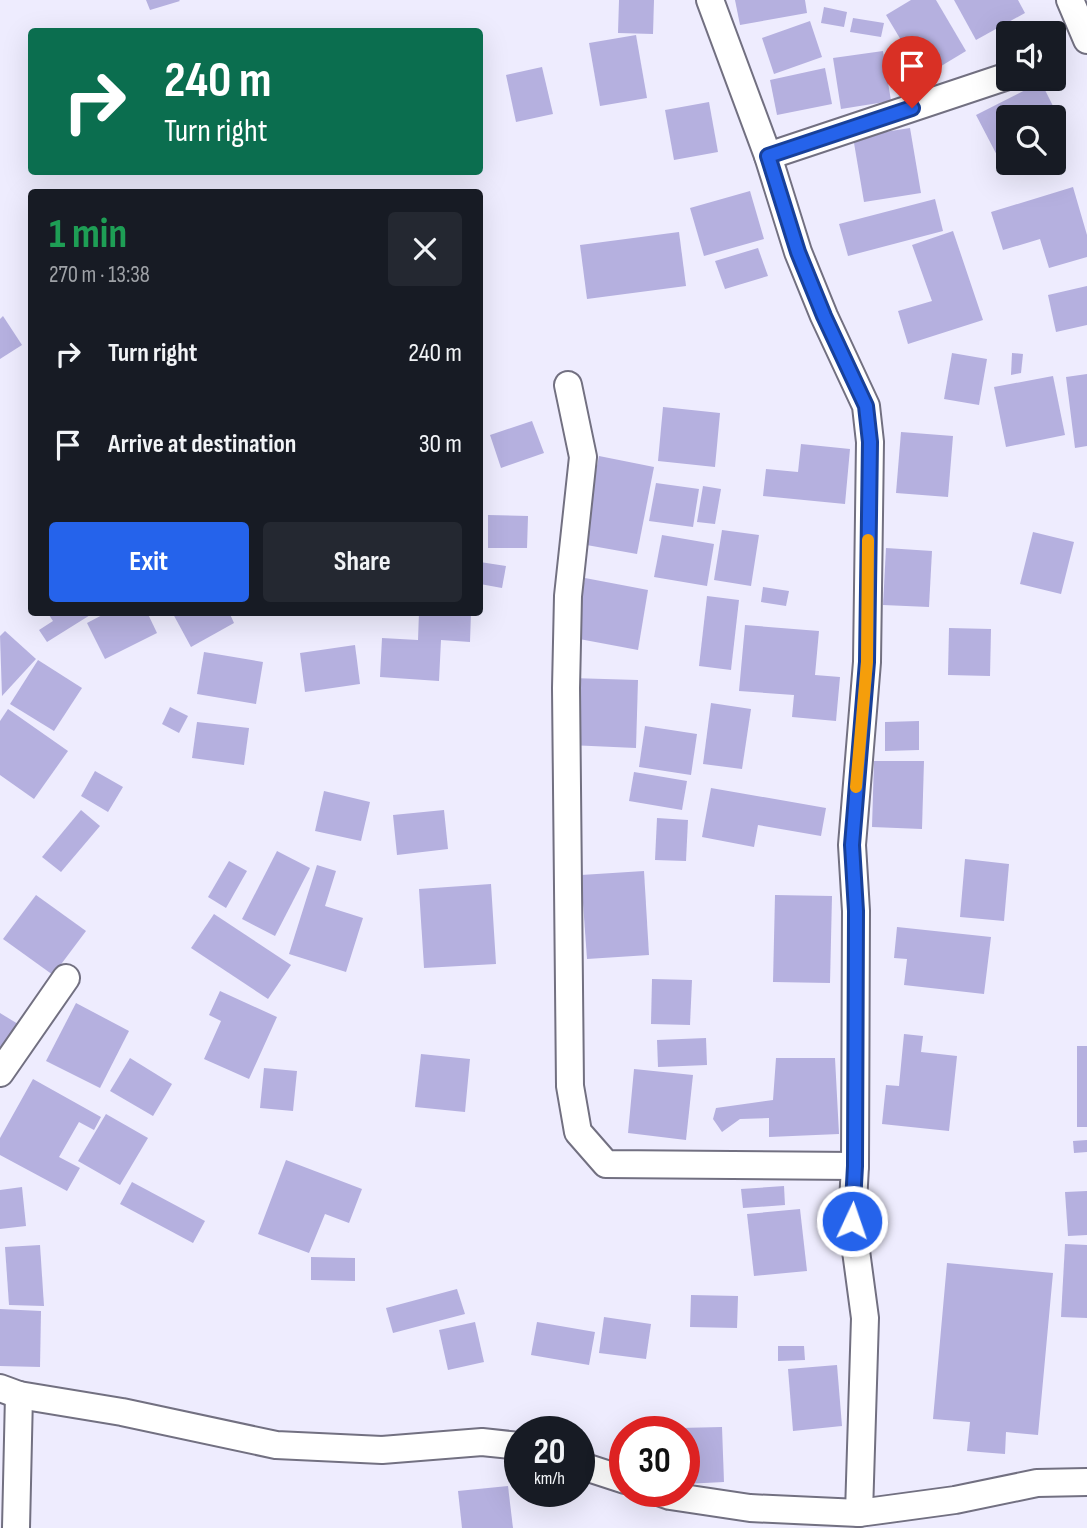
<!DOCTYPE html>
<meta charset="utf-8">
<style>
body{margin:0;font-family:"Sofia Sans Condensed",sans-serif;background:#242831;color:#f1f3f6;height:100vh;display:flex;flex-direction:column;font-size:26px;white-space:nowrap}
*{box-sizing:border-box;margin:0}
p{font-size:23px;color:#9ea1a6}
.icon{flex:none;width:38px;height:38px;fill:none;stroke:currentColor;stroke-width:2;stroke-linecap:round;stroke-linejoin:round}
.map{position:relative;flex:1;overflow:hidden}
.panel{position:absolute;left:28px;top:189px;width:455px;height:427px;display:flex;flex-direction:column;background:#171b24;border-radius:7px;box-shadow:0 7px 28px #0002}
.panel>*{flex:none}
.hud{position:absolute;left:28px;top:28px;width:455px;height:147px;border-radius:7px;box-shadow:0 7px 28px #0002;background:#0b6e4f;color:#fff;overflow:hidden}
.controls{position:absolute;left:996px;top:21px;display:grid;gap:14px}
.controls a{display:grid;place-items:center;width:70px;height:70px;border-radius:7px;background:#171b24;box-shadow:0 7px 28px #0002;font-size:35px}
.speed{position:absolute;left:504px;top:1416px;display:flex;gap:14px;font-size:35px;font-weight:700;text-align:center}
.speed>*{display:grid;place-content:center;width:91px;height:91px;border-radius:50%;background:#171b24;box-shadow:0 7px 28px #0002;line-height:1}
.speed small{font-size:18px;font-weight:400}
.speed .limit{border:10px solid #d22;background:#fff;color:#111}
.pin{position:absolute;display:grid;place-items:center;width:60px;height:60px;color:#fff;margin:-72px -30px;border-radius:50% 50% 50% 0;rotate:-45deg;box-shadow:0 0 7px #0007}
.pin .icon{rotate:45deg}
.me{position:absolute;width:77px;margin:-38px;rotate:3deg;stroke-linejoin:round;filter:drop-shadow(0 0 5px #0008)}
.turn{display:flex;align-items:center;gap:24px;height:147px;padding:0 21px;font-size:32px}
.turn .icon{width:91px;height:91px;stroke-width:2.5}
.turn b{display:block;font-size:49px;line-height:60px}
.round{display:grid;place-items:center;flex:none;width:74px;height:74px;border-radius:7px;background:#242831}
.overview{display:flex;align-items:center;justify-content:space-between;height:119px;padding:0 21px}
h1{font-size:42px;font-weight:700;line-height:52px;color:#1e9e55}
.primary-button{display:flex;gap:14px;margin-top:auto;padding:14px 21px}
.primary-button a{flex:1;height:80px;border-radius:7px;background:#2563eb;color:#fff;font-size:28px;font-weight:700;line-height:80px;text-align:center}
.primary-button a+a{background:#242831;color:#f1f3f6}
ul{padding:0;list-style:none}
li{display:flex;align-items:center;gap:21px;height:91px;padding:0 21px}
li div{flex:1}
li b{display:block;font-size:26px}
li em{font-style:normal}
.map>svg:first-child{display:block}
</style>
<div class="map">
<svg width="1087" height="1528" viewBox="0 0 1087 1528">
<rect width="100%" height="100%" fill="#eeecfe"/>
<!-- building -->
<g fill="#b5b0df">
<polygon points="146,0 179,0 180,1 150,10"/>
<polygon points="619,0 654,0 653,34 618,33"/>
<polygon points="735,0 805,0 807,13 740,25"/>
<polygon points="911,0 936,0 966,51 923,77 886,15"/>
<polygon points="954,0 1018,0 1025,13 976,40"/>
<polygon points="824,7 847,12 844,27 821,23"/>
<polygon points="853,18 884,23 881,37 850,32"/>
<polygon points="810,21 822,57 774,74 762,38"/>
<polygon points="636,35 647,98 600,106 589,43"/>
<polygon points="883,51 891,101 841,109 833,58"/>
<polygon points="542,67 553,114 516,122 506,75"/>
<polygon points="825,68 832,104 777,115 770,80"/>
<polygon points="1041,82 1065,130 1054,136 1054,117 1008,117 1008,159 1001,163 976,115"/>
<polygon points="709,102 718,152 674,160 665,110"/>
<polygon points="910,128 921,193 864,202 853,137"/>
<polygon points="1073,187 1087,235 1087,257 1049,268 1040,239 1003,250 991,212"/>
<polygon points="750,191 764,239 704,256 690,208"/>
<polygon points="935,199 943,231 848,256 839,224"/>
<polygon points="953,231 983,320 908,344 898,311 932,301 912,245"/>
<polygon points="679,232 686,286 587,299 580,245"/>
<polygon points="758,248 768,276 725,289 715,261"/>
<polygon points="1087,286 1087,325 1056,332 1048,295"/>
<polygon points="3,316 22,345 0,359 0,319"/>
<polygon points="952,353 987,359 979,405 944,399"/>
<polygon points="1012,353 1023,354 1021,373 1011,375"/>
<polygon points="1087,374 1087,446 1075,448 1066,377"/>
<polygon points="1053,376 1065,435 1006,447 994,387"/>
<polygon points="663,407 720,413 715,467 658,461"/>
<polygon points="532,421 544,453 501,468 490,435"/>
<polygon points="901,432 953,436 948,497 896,493"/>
<polygon points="801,444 850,449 845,504 763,496 766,469 798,472"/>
<polygon points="599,456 654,467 637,554 581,544"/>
<polygon points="656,483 699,489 693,527 649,521"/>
<polygon points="703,486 721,489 715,524 697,522"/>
<polygon points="488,515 528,516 527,548 488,548"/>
<polygon points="722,530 759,535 751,586 714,580"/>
<polygon points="1033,532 1074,542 1061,594 1020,584"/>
<polygon points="662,535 714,544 707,586 654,577"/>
<polygon points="886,548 932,551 929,607 883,605"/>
<polygon points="480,562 506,566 502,588 480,584"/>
<polygon points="585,578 648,590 638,650 574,638"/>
<polygon points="763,587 789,591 786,606 761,602"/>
<polygon points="707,596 739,600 731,670 699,666"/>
<polygon points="47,612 95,612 47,642 39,630 53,621"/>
<polygon points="108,612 147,612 157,633 105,659 87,623"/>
<polygon points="172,612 229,612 234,623 191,647"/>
<polygon points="419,612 471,612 470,642 441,640 439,681 380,677 382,638 418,640"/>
<polygon points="745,625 819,631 815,675 840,677 836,721 792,717 794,695 739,691"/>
<polygon points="949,628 991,629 990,676 948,675"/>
<polygon points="5,631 36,659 2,696 0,636"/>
<polygon points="355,645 360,684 305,692 300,653"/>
<polygon points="204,652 263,662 256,704 197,694"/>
<polygon points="38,660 82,688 54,731 10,704"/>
<polygon points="571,678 638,680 636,748 569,745"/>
<polygon points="711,703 751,709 742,769 703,764"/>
<polygon points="170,707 188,716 179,733 162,724"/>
<polygon points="8,709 68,751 34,799 0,775 0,721"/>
<polygon points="919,721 919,750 885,751 885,722"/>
<polygon points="197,722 249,728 244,765 192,758"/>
<polygon points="645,726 697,734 691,775 639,767"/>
<polygon points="874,761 924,761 922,829 872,827"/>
<polygon points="95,771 123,787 108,812 81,796"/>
<polygon points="634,772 687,781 682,810 629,801"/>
<polygon points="711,788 826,808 821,836 758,825 754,847 702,837"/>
<polygon points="324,791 370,802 361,841 315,831"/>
<polygon points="81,810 100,826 61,872 42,857"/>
<polygon points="444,810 448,849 397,855 393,815"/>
<polygon points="657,818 688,820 686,861 655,860"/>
<polygon points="277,851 310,868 275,936 242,919"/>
<polygon points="965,859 1009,864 1004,921 960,917"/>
<polygon points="229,861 247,871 226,908 208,897"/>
<polygon points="317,865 336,871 325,906 363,918 346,972 289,954"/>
<polygon points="644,871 649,955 587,959 581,875"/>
<polygon points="491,884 496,964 424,968 419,889"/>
<polygon points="36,895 86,931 53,975 3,939"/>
<polygon points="775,895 832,896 830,983 773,982"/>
<polygon points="214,914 291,965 268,999 191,948"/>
<polygon points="897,927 991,937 984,994 904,985 907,959 894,958"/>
<polygon points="652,979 692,980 690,1025 651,1024"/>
<polygon points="220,991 277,1017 249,1079 204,1059 221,1021 209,1015"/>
<polygon points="76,1003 129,1031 100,1088 46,1061"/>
<polygon points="0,1013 18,1024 0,1054"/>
<polygon points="904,1034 923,1036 921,1052 957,1056 949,1131 882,1124 886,1085 899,1086"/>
<polygon points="706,1038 707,1065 658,1067 657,1040"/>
<rect x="1077" y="1046" width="10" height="81"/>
<polygon points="421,1054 470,1059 465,1112 415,1107"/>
<polygon points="130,1058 172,1084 153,1116 110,1091"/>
<polygon points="776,1058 835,1058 839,1134 769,1137 769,1118 740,1119 722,1132 713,1119 716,1108 773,1100"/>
<polygon points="264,1068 297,1071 293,1111 260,1108"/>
<polygon points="634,1069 693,1075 686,1140 628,1133"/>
<polygon points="33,1079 101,1117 94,1130 79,1122 59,1157 80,1168 67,1191 0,1155 0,1138"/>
<polygon points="106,1114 148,1138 120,1185 78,1161"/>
<polygon points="1087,1140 1087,1152 1074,1153 1073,1141"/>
<polygon points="286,1160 362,1189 349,1223 325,1214 309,1253 258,1234"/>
<polygon points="132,1182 205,1221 193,1243 120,1204"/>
<polygon points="784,1186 785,1205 743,1208 741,1189"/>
<polygon points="22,1187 26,1226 0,1229 0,1190"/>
<polygon points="1087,1191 1087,1235 1068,1236 1065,1192"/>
<polygon points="800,1209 807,1271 754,1276 747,1214"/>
<polygon points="1065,1244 1087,1245 1087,1318 1061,1317"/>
<polygon points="40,1245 44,1306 9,1305 5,1247"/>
<polygon points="311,1257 355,1258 355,1281 311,1280"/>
<polygon points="947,1263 1053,1273 1038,1435 1006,1432 1005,1454 967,1451 970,1422 933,1419"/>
<polygon points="457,1289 465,1314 393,1333 386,1308"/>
<polygon points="691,1295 738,1296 737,1328 690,1327"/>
<polygon points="0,1309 41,1311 40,1367 0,1366"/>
<polygon points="604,1317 651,1324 646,1359 599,1353"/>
<polygon points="475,1322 484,1362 448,1370 439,1330"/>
<polygon points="537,1322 595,1332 589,1365 531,1355"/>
<polygon points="778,1346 804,1346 805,1360 778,1361"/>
<polygon points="837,1365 842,1426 793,1431 788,1369"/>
<polygon points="722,1427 724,1482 684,1484 684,1432 680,1432 680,1428"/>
<polygon points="508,1486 513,1528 462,1528 458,1491"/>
</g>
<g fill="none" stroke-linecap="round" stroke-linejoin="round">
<!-- minor casing -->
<g stroke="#727081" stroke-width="30">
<g id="minor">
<polyline points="710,0 768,156 798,252 824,316 866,406 870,442 867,662 852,845 856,911 855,1166 852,1221 865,1318 859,1513"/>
<polyline points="1070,0 1087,40"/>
<polyline points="768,156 1008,76"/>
<polyline points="568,385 583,457 568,596 566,688 570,1086 578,1132 606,1164 855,1166"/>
<polyline points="0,1073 66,978"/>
<polyline points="0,1388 19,1395 122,1412 276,1445 382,1450 482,1442 520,1446"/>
<polyline points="579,1465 625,1480"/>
<polyline points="656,1491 670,1496 750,1508 859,1513 955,1500 1037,1483 1087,1482"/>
<polyline points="16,1528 19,1395"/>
</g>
</g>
<!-- minor -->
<use href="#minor" stroke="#fff" stroke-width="26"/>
</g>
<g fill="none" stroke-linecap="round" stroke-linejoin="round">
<!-- route casing -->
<g stroke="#184099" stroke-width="18">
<polyline id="route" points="852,1221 855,1166 856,911 852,845 867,662 870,442 866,406 824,316 798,252 768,156 912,108"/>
</g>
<!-- route -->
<use href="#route" stroke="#2563eb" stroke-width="12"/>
<!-- slow -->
<polyline stroke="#f59e0b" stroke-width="12" points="856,787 867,662 868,540"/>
</g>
</svg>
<div class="controls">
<a><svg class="icon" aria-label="sound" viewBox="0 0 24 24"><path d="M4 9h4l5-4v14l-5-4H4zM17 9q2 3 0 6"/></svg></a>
<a><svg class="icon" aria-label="search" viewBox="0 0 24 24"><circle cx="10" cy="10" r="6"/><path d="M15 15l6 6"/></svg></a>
</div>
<div class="speed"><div>20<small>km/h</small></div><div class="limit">30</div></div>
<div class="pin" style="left:912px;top:108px;background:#d93025"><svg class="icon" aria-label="arrive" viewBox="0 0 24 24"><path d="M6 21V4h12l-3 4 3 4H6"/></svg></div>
<svg class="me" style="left:852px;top:1221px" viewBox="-20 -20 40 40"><circle r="17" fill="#2563eb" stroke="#fff" stroke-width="3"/><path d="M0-11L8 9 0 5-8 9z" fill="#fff"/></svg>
<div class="hud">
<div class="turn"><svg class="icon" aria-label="right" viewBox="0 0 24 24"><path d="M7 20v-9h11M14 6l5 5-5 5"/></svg><div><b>240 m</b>Turn right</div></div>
</div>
<section class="panel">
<div class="overview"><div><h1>1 min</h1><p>270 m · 13:38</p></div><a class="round"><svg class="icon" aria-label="close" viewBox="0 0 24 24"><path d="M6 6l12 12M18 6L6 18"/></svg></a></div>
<ul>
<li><svg class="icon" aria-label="right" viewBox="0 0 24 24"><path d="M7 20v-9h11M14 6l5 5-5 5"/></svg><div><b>Turn right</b></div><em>240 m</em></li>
<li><svg class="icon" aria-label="arrive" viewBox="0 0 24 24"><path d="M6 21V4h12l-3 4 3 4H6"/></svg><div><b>Arrive at destination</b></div><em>30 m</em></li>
</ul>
<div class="primary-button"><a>Exit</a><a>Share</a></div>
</section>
</div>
